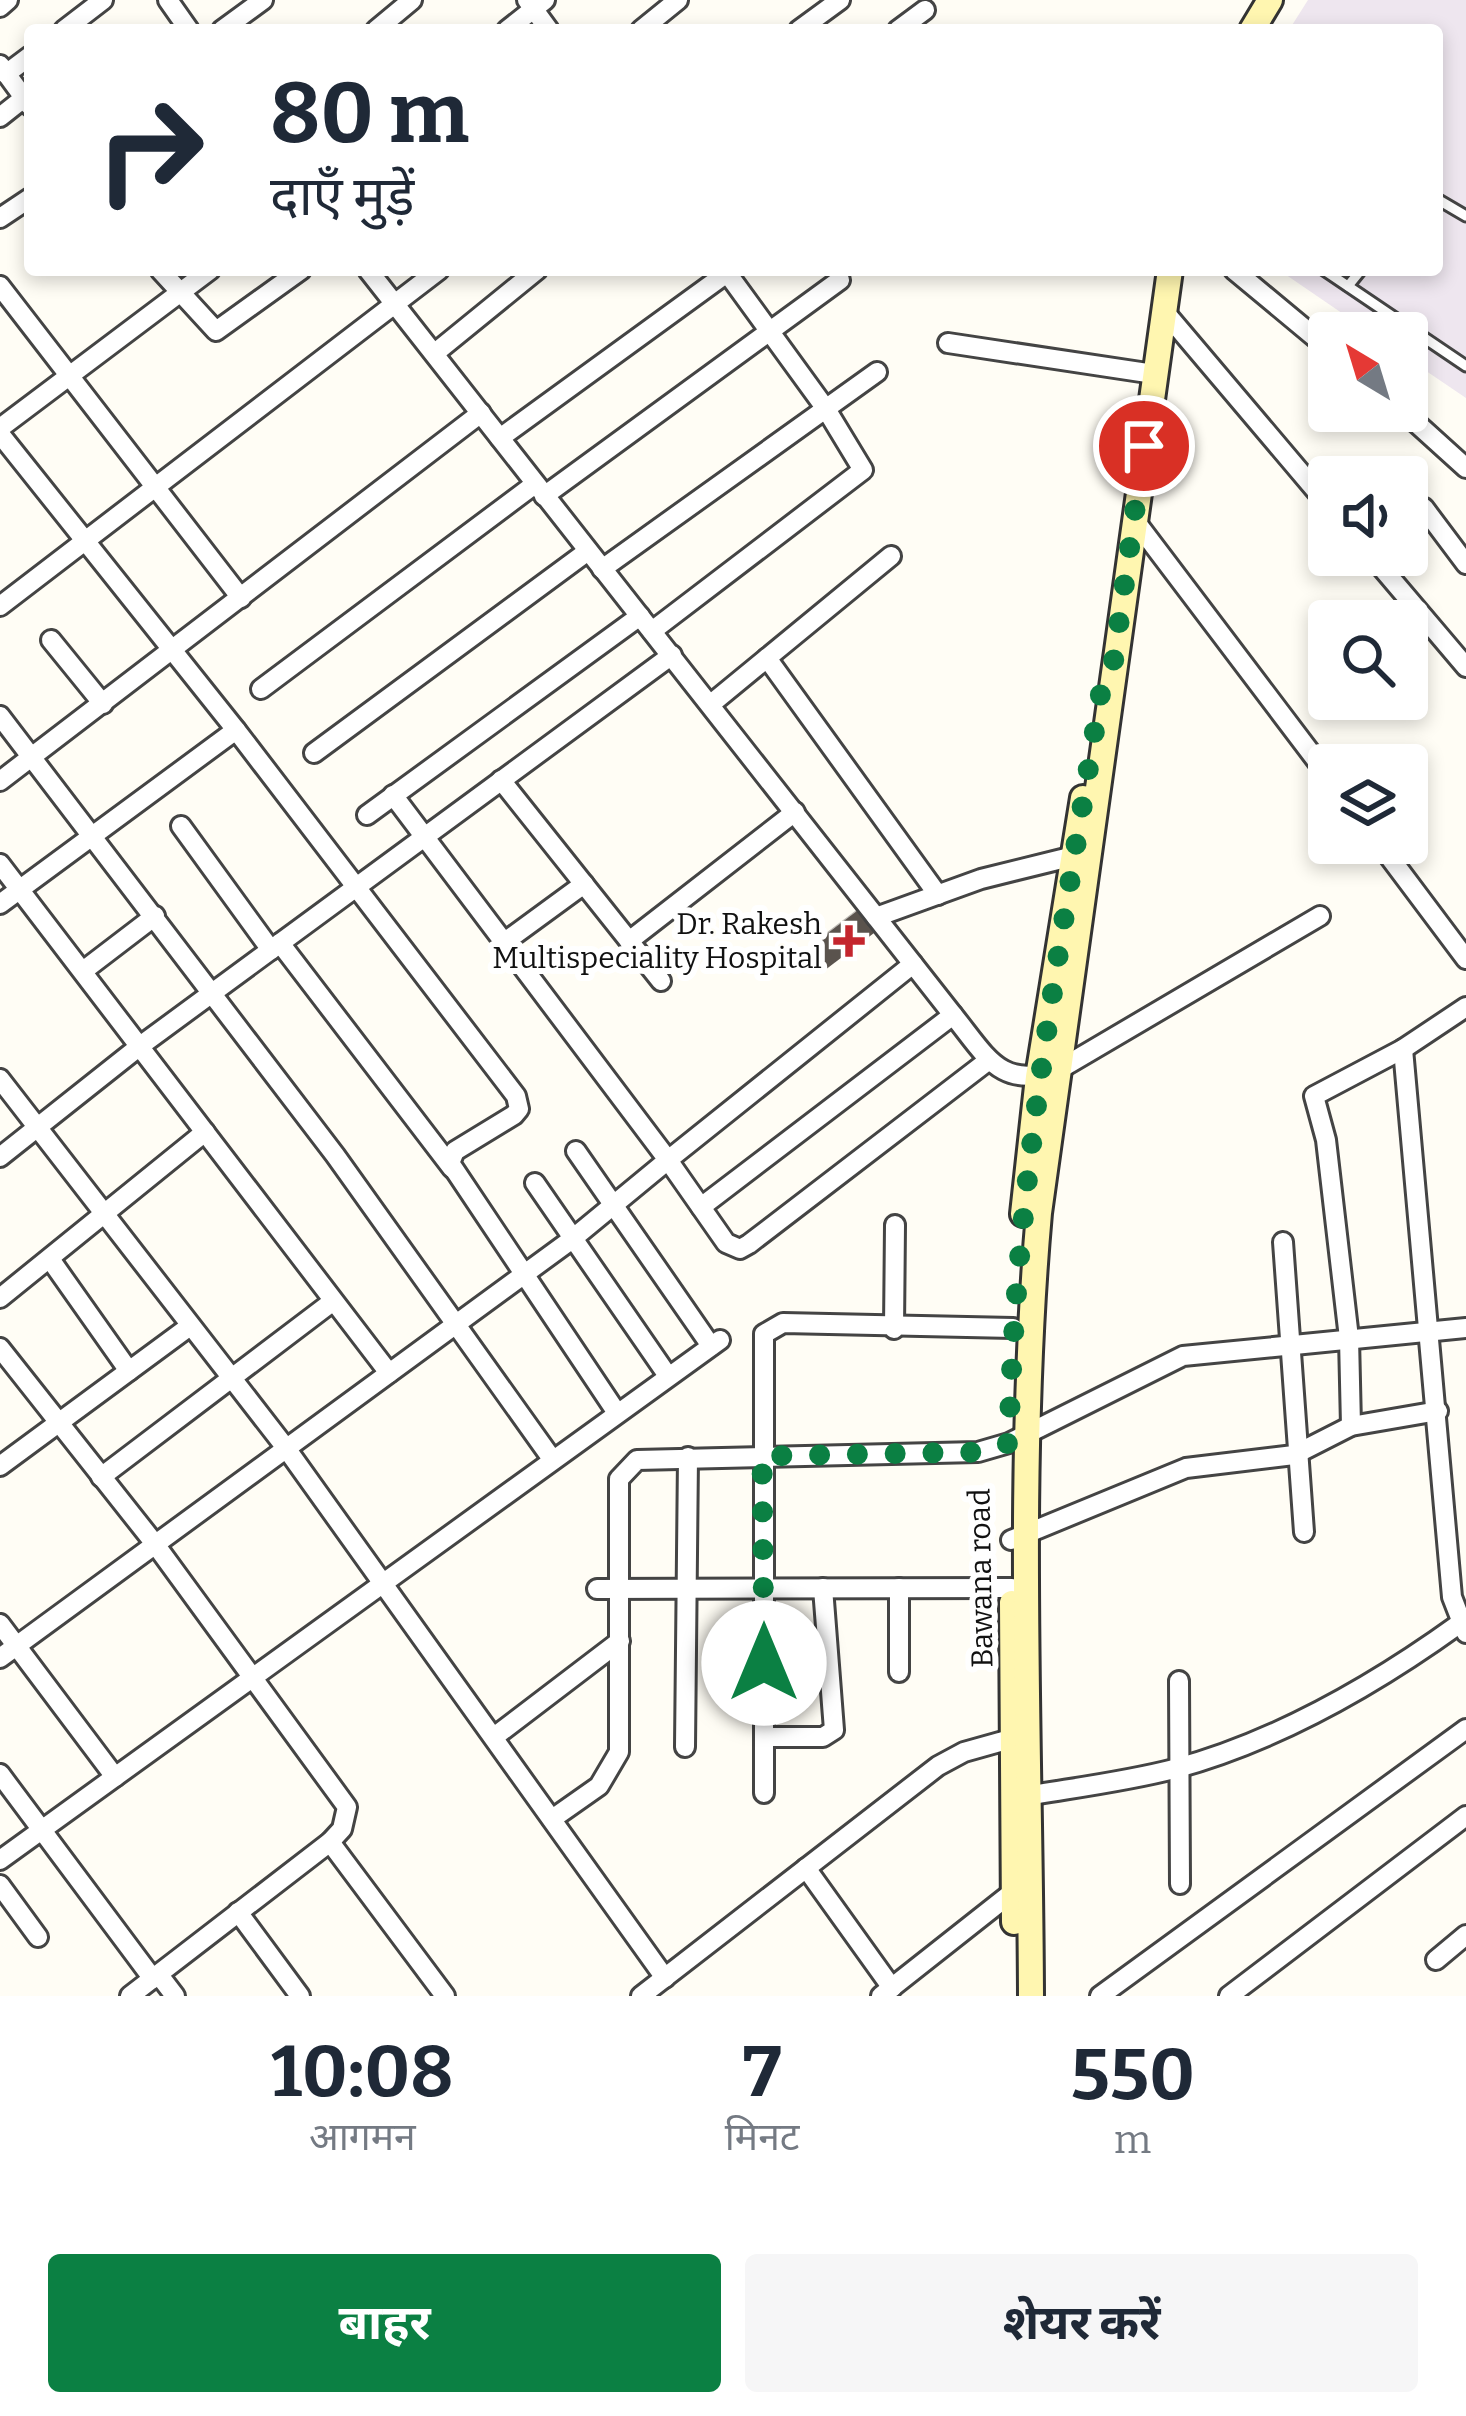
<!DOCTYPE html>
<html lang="hi">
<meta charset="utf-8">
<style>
body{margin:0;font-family:Bitter,"Noto Sans Devanagari",serif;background:#f6f6f7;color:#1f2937;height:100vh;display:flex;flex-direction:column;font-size:45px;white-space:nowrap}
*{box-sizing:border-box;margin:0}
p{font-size:39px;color:#747a83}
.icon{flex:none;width:66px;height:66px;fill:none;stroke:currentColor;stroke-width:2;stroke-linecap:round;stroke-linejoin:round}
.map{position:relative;height:1996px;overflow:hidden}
.details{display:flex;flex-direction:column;background:#fff;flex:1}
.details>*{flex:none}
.banner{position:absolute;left:24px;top:24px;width:1419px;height:252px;border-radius:12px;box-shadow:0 6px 18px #0003;background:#fff;color:#1f2937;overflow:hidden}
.needle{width:78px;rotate:322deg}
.controls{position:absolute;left:1308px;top:312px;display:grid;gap:24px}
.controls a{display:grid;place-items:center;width:120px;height:120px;border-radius:12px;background:#fff;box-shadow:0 6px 18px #0003;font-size:60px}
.pin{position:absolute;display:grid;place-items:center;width:102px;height:102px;color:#fff;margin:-51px;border:6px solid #fff;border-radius:50%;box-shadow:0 3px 12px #0007}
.me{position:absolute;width:132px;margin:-66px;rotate:0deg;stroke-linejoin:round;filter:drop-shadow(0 0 9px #0008)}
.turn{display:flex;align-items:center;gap:42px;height:252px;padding:0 48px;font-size:54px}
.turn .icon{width:156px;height:156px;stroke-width:2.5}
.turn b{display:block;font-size:84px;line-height:102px}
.eta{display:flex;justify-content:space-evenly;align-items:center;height:204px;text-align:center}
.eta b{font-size:72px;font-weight:700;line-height:84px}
.action{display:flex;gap:24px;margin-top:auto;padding:24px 48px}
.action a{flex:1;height:138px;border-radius:12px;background:#0b8043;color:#fff;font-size:48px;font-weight:700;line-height:138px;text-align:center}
.action a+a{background:#f6f6f7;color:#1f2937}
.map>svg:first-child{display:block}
</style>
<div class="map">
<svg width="1466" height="1996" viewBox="0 0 1466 1996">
<defs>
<filter id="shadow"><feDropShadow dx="6" dy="-6" stdDeviation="0" flood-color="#0004"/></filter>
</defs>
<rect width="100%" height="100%" fill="#fffdf5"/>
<!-- industrial -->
<polygon fill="#eee6ef" points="1308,0 1466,0 1466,398 1407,358 1407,333 1371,333 1279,270 1437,270 1437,30 1289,30"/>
<!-- building -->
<polygon fill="#5a524d" filter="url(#shadow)" points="861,908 878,930 825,970 808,948"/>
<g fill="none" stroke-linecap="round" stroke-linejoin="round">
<!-- lane casing -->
<g stroke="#444" stroke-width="15">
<g id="lane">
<polyline points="1437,199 1466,216"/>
<polyline points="1324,270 1466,366"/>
<polyline points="1348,286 1361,270"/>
</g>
</g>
<!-- street casing -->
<g stroke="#444" stroke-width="24">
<g id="street">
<polyline points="168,0 189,30"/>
<polyline points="527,0 549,30"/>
<polyline points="0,7 8,0"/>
<polyline points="64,30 103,0"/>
<polyline points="222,30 263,0"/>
<polyline points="376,30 412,0"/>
<polyline points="507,30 545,0"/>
<polyline points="641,30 678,0"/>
<polyline points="799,30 840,0"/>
<polyline points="898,30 925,10"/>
<polyline points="0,65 30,106"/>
<polyline points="6,74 30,56"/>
<polyline points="0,117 24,98"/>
<polyline points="0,218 30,198"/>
<polyline points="160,270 216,331 301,270"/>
<path d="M368,270l585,745c34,42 48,76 107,54l260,-153"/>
<polyline points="1234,270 1329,349"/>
<polyline points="0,286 241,598"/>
<polyline points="1164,311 1329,506"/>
<polyline points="948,343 1154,374"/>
<polyline points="435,353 537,270"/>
<polyline points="1403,411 1466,468"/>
<polyline points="0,428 210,270"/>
<polyline points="0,434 236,730 516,1096 519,1109 514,1115 455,1151 450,1163 617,1413"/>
<polyline points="500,438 731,270"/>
<polyline points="544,496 840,280"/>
<polyline points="1424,508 1466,564"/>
<polyline points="1133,518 1329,777"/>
<polyline points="1371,555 1466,667"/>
<polyline points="602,569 877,372"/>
<polyline points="0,606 439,270"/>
<polyline points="652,631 863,470 826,409 725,270"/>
<polyline points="51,640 103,704"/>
<polyline points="767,658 938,895"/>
<polyline points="261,689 535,484"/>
<polyline points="711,704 891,556"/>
<polyline points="0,716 335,1155 552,1459"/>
<polyline points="314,753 588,551"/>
<polyline points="501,780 661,981"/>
<polyline points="0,781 481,413"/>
<polyline points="367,815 640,616"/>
<polyline points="181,826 271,950"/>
<polyline points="1379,843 1466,959"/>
<polyline points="0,864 389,1373"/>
<polyline points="0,904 236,730"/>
<polyline points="876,917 981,879 1074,856"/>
<polyline points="506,941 584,884"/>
<polyline points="629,941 795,812"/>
<polyline points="280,943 452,1168"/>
<polyline points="913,964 668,1160 726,1243 740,1249 749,1244 989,1060"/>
<polyline points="83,971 155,916"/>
<polyline points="1403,1049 1452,1597 1466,1633"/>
<polyline points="0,1079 286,1448 665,1978"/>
<polyline points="576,1151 711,1346"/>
<polyline points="0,1157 140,1046 672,655"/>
<polyline points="535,1183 668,1376"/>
<polyline points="701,1207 953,1015"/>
<polyline points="1283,1242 1304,1532"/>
<polyline points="50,1259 129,1371"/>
<polyline points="0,1298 205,1132"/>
<polyline points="894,1329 895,1225"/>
<polyline points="0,1348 155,1544 347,1807 342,1829 330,1842 130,1996"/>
<polyline points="1351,1426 1349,1338 1326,1140 1314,1096 1403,1049 1466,1007"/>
<polyline points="0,1466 190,1326"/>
<polyline points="101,1477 332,1302"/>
<polyline points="1011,1540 1186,1468 1294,1455 1351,1426 1438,1411"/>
<polyline points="899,1588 899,1672"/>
<polyline points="597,1589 1012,1588"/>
<polyline points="0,1624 115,1777"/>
<polyline points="0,1658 571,1240 668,1160 393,795"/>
<polyline points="1179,1681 1180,1884"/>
<polyline points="494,1737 620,1641"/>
<polyline points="764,1737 823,1737 834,1730 823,1588"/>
<polyline points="685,1747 688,1457"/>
<polyline points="0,1774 153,1979"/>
<polyline points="764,1793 764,1334 783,1323 1013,1328"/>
<path d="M1020,1797c52,-9 104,-15 154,-28 104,-28 199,-83 285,-145"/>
<polyline points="552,1819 599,1786 619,1752 619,1479 637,1460 978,1452 1009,1443 1183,1356 1466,1328"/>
<polyline points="330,1842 445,1996"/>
<polyline points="0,1860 720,1340"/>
<polyline points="806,1868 892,1988"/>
<polyline points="0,1885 38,1937"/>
<polyline points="238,1912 300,1996"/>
<polyline points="1436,1960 1466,1935"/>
<polyline points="159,1975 175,1996"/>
<polyline points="641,1996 938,1766 964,1752 1021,1736"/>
<polyline points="881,1996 1014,1891"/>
<polyline points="1100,1996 1466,1729"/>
<polyline points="1229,1996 1466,1816"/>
</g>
</g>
<!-- secondary casing -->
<g stroke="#333" stroke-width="30">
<g id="secondary">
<polyline points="1252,30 1270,0"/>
<polyline points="1023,1214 1038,1077 1083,798"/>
<polyline points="1012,1603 1014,1922"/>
<path d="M1031,1996c-1,-261 -15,-523 8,-783l131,-943"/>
</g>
</g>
<!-- lane -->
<use href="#lane" stroke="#fff" stroke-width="9"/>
<!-- street -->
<use href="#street" stroke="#fff" stroke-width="18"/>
<!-- secondary -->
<use href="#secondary" stroke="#fff6b0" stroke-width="24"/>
</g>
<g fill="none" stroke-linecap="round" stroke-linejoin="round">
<!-- route -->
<path stroke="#0b8043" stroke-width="21" stroke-dasharray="0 37.8" d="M764,1663l-2,-207 216,-4 31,-9c5,-253 52,-502 92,-752l12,-26 31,-219"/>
</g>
<!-- markers -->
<path fill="#c4262e" stroke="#fff" stroke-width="4.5" d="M843 923h12v12h12v12h-12v12h-12v-12h-12v-12h12z"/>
<g text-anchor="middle" stroke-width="12" stroke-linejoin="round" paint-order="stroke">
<!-- poi labels -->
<g font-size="30" fill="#111" stroke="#fff" text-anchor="end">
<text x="822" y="934">Dr. Rakesh<tspan x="822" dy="34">Multispeciality Hospital</tspan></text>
</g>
<!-- street labels -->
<g font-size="30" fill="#111" stroke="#fff">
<text transform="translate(981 1578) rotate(-91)" y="10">Bawana road</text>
</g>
</g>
</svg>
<div class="controls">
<a><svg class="needle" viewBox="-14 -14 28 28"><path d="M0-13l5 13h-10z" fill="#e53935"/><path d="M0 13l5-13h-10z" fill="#747a83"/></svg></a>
<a><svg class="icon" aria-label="sound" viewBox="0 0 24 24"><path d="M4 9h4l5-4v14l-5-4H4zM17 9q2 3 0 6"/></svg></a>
<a><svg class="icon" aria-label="search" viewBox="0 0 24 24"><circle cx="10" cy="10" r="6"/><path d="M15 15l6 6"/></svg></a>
<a><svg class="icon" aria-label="layers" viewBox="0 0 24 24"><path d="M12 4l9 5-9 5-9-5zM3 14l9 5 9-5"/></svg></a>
</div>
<div class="pin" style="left:1144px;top:446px;background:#d93025"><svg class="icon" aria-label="arrive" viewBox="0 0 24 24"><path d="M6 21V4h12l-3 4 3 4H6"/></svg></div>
<svg class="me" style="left:764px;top:1663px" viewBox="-20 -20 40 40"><circle r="19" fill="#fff"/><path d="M0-13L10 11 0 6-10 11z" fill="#0b8043"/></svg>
<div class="banner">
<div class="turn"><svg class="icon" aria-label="right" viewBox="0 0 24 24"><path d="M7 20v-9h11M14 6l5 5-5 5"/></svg><div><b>80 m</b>दाएँ मुड़ें</div></div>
</div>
</div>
<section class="details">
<div class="eta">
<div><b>10:08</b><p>आगमन</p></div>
<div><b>7</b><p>मिनट</p></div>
<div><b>550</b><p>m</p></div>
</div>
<div class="action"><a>बाहर</a><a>शेयर करें</a></div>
</section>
